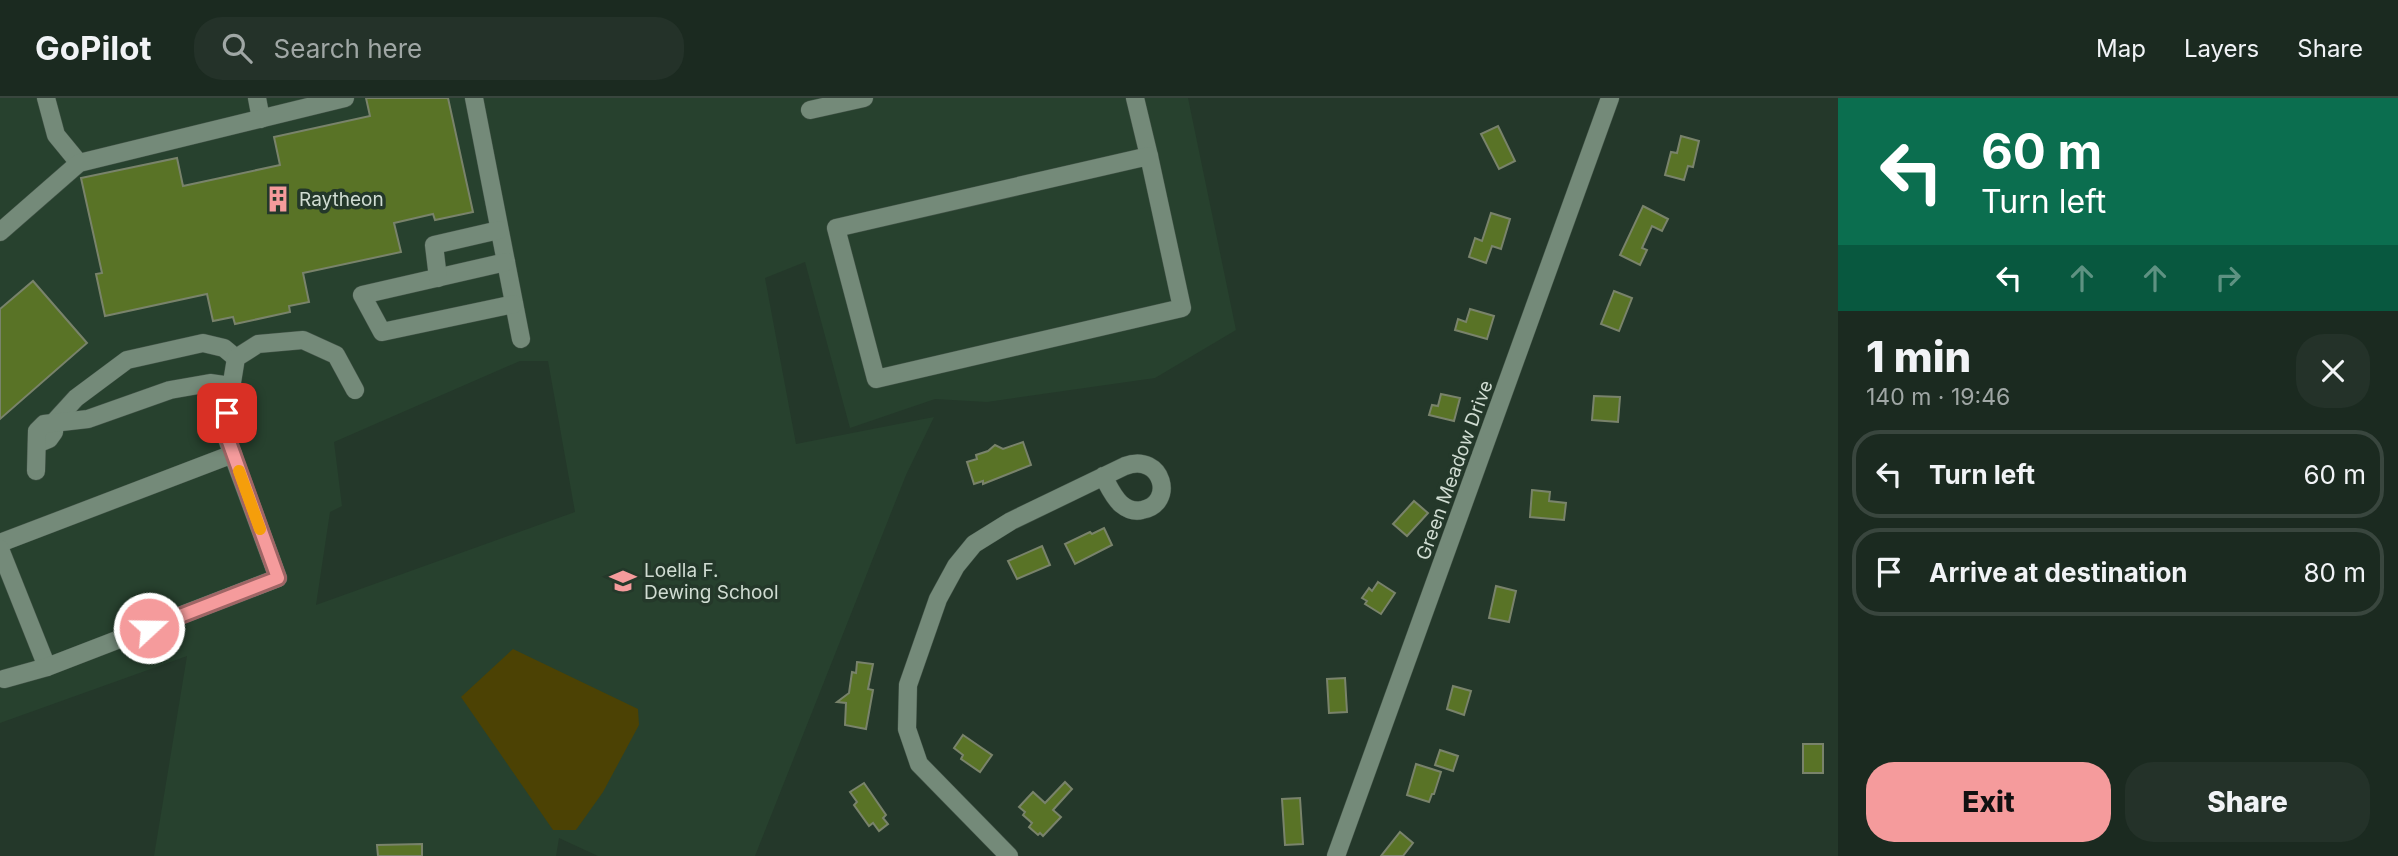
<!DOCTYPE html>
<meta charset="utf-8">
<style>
body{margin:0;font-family:Inter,sans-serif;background:#243229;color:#f1f3f6;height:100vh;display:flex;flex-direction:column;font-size:26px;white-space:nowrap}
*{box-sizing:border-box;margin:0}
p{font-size:23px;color:#a0a7a5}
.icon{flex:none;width:38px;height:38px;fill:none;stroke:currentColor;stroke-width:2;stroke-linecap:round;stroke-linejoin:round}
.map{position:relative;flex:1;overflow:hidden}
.sheet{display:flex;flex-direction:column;background:#1b2a20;width:560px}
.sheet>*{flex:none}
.banner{background:#0b6e4f;color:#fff;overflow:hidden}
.pin{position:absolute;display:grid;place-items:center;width:60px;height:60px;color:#fff;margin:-30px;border-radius:14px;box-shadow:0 4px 10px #0006}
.me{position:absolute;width:77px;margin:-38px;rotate:69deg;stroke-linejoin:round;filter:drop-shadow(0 0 5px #0008)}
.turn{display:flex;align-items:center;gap:24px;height:147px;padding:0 28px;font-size:32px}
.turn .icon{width:91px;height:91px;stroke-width:2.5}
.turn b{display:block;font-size:49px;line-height:60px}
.lanes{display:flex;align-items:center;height:66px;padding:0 28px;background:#0003;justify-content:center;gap:35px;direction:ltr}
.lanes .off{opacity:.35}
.round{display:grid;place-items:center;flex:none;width:74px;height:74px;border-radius:28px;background:#243229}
.head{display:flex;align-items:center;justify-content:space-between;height:119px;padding:0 28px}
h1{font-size:42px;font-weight:800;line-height:52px}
.primary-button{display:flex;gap:14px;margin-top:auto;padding:14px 28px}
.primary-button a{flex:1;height:80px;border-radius:28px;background:#f59b9c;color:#111;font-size:28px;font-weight:800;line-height:80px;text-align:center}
.primary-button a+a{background:#243229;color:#f1f3f6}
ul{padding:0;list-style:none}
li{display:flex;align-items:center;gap:21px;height:88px;margin:0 14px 10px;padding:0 14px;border:4px solid #39463e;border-radius:28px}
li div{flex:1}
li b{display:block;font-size:26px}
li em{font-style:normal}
header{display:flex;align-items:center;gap:42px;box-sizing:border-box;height:98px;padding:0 35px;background:#1b2a20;border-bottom:2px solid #39463e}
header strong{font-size:33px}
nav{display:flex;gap:38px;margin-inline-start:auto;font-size:24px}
.search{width:490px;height:63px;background:#243229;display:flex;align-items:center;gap:18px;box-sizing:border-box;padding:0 24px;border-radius:28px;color:#a0a7a5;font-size:26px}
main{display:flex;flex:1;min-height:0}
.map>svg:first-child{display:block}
</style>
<header>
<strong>GoPilot</strong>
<div class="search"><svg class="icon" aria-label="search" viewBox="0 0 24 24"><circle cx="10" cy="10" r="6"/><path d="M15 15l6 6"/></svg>Search here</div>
<nav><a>Map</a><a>Layers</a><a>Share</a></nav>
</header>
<main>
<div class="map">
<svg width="1838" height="758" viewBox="0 0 1838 758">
<rect width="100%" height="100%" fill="#24382a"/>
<!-- built -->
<path fill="#27412e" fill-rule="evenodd" d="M0,0h1188l48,232 -81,48 -168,24 -52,-3 -85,29 -45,-166 -40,16 31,166 138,-27 -28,58 -151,381h-157l-39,-18 -3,18h-402l33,-200 -187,67zM520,263h28l27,151 -259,93 14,-93 12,-6 -8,-64z"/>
<!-- green -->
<polygon fill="#4c4204" points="513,551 638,611 639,627 603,694 576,732 553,732 461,599"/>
<!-- building -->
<g fill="#597326" stroke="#79836b" stroke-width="2">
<polygon points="366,0 448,0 473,114 435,122 433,116 394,125 401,154 303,175 309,204 289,208 290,214 235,226 233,219 213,223 207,196 105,218 96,176 102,175 81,80 177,60 183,88 280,67 274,39 370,18"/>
<polygon points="1498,28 1515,63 1499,71 1481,36"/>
<polygon points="1681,38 1699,43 1693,69 1688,68 1684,82 1665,77 1671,54 1677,55"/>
<polygon points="1643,108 1668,121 1662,133 1652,128 1642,150 1647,152 1640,167 1620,157"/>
<polygon points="1491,115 1510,121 1501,151 1492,148 1486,165 1469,159 1475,140 1482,143"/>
<polygon points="33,183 87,245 0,321 0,211"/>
<polygon points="1614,193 1632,200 1619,233 1601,226"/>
<polygon points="1470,211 1494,218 1487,241 1455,232 1458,221 1466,224"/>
<polygon points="1441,296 1460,300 1454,323 1429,317 1432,307 1438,308"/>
<polygon points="1594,298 1620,299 1618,324 1592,322"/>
<polygon points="1023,344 1031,367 983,386 983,383 974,386 967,364 977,361 976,357 988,353 995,347 1003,351"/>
<polygon points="1532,392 1550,394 1549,403 1566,405 1564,422 1530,419"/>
<polygon points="1414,403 1428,415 1407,438 1393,426"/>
<polygon points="1104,430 1112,447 1075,466 1065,446 1090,434 1092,436"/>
<polygon points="1042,448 1050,467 1017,481 1008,463"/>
<polygon points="1378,484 1395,495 1381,516 1365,506 1367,503 1362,500 1369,490 1372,493"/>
<polygon points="1496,488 1516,493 1509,524 1489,520"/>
<polygon points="857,564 873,566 868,591 873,592 866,631 845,627 846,605 837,604 849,595 852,574 856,575"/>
<polygon points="1345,580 1347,614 1329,615 1327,581"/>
<polygon points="1453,588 1471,593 1464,617 1447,611"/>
<polygon points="963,637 992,657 980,674 961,661 963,657 954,650"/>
<rect x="1803" y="646" width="20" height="29"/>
<polygon points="1440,652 1458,658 1453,673 1435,667"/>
<polygon points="1416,666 1441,674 1434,696 1432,696 1429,704 1407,697"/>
<polygon points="1065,684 1072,691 1053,712 1061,719 1043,738 1040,735 1038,737 1029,729 1032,725 1023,717 1025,714 1019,709 1033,694 1045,705"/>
<polygon points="864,685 886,717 883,720 888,726 879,733 873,725 869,728 854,707 857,704 850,694"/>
<polygon points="1300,700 1303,746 1285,747 1282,701"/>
<polygon points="1400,734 1413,745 1403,758 1381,758"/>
<polygon points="422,746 422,758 378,758 377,747"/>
</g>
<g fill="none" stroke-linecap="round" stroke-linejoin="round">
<!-- minor casing -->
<g stroke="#435448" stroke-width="19">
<g id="minor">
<polyline points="46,0 56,37 79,65"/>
<polyline points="257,0 261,21"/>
<polyline points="474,0 521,241"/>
<polyline points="1135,0 1149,58"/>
<polyline points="810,12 864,0"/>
<polygon points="1149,58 1182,210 876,281 836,130"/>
<polyline points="0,134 79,65 345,0"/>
<polyline points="506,164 362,197 382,234 514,206"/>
<polyline points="438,180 434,147 499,132"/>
<polyline points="37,346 49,341 54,334 55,323 76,300 127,262 203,245 224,250 236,260"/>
<polyline points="36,373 37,333 44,326 88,321 170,292 210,285 231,288"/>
<polyline points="0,445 233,356"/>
<polyline points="0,451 47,569"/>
<polyline points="4,581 47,569 278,480 227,341 227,315 236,260 258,246 303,242 336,257 355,292"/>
<path d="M1009,758l-90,-92 -12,-35 1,-44 30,-86 18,-33 18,-22 37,-23 114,-55c38,-14 51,38 17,44 -8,2 -15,-1 -21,-6 -8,-7 -13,-19 -18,-28"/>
<polyline points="1336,758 1610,0"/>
</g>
</g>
<!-- minor -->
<use href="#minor" stroke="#748a79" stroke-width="18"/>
</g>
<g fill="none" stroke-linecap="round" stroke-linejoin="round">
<!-- route casing -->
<g stroke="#9f6565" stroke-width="18">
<polyline id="route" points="149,530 278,480 228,341 227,315"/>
</g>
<!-- route -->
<use href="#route" stroke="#f59b9c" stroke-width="12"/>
<!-- slow -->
<polyline stroke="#f59e0b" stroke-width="12" points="239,373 260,431"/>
</g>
<!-- icons -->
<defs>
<g id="building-bare" transform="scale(2.1)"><path d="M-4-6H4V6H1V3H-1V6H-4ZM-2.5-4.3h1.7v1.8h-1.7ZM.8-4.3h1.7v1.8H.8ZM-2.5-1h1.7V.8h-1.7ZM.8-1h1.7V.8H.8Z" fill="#f59b9c" stroke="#24382a" stroke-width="2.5" paint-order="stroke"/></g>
<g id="school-bare" transform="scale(2.1)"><path d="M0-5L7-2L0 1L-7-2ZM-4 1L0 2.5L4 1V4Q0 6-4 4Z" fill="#f59b9c" stroke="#24382a" stroke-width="2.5" paint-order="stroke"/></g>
</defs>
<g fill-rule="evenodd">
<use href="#building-bare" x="278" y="101"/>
<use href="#school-bare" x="623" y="483"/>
</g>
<g text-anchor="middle" stroke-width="7" stroke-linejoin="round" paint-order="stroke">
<!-- poi labels -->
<g font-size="19" fill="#d0dcd2" stroke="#24382a" text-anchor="start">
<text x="299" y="108">Raytheon</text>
<text x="644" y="479">Loella F.<tspan x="644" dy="22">Dewing School</tspan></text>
</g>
<!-- street labels -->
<g font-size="19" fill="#d0dcd2" stroke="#24382a">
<text transform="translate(1454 372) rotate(-70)" y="7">Green Meadow Drive</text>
</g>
</g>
</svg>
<div class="pin" style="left:227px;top:315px;background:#d93025"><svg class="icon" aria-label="arrive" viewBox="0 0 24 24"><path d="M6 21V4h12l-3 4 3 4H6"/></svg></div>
<svg class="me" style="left:149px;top:530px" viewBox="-20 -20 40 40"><circle r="17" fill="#f59b9c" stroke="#fff" stroke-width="3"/><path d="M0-11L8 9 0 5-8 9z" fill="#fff"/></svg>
</div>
<section class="sheet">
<div class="banner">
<div class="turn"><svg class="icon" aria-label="left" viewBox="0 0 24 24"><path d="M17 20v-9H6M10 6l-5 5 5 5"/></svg><div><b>60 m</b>Turn left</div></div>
<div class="lanes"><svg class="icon" aria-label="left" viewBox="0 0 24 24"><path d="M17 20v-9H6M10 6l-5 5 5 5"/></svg><svg class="icon off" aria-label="ahead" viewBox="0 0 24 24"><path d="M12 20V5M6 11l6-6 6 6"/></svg><svg class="icon off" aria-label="ahead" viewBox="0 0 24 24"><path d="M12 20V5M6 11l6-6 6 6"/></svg><svg class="icon off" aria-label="right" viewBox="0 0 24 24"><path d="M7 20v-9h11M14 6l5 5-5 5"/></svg></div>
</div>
<div class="head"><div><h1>1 min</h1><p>140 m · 19:46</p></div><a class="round"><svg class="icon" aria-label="close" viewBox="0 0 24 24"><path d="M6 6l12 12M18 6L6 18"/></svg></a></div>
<ul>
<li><svg class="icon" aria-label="left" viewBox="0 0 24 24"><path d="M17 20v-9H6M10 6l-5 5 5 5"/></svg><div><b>Turn left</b></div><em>60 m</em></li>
<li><svg class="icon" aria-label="arrive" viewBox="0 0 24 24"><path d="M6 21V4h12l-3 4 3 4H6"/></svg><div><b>Arrive at destination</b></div><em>80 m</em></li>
</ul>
<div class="primary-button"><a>Exit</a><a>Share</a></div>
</section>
</main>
